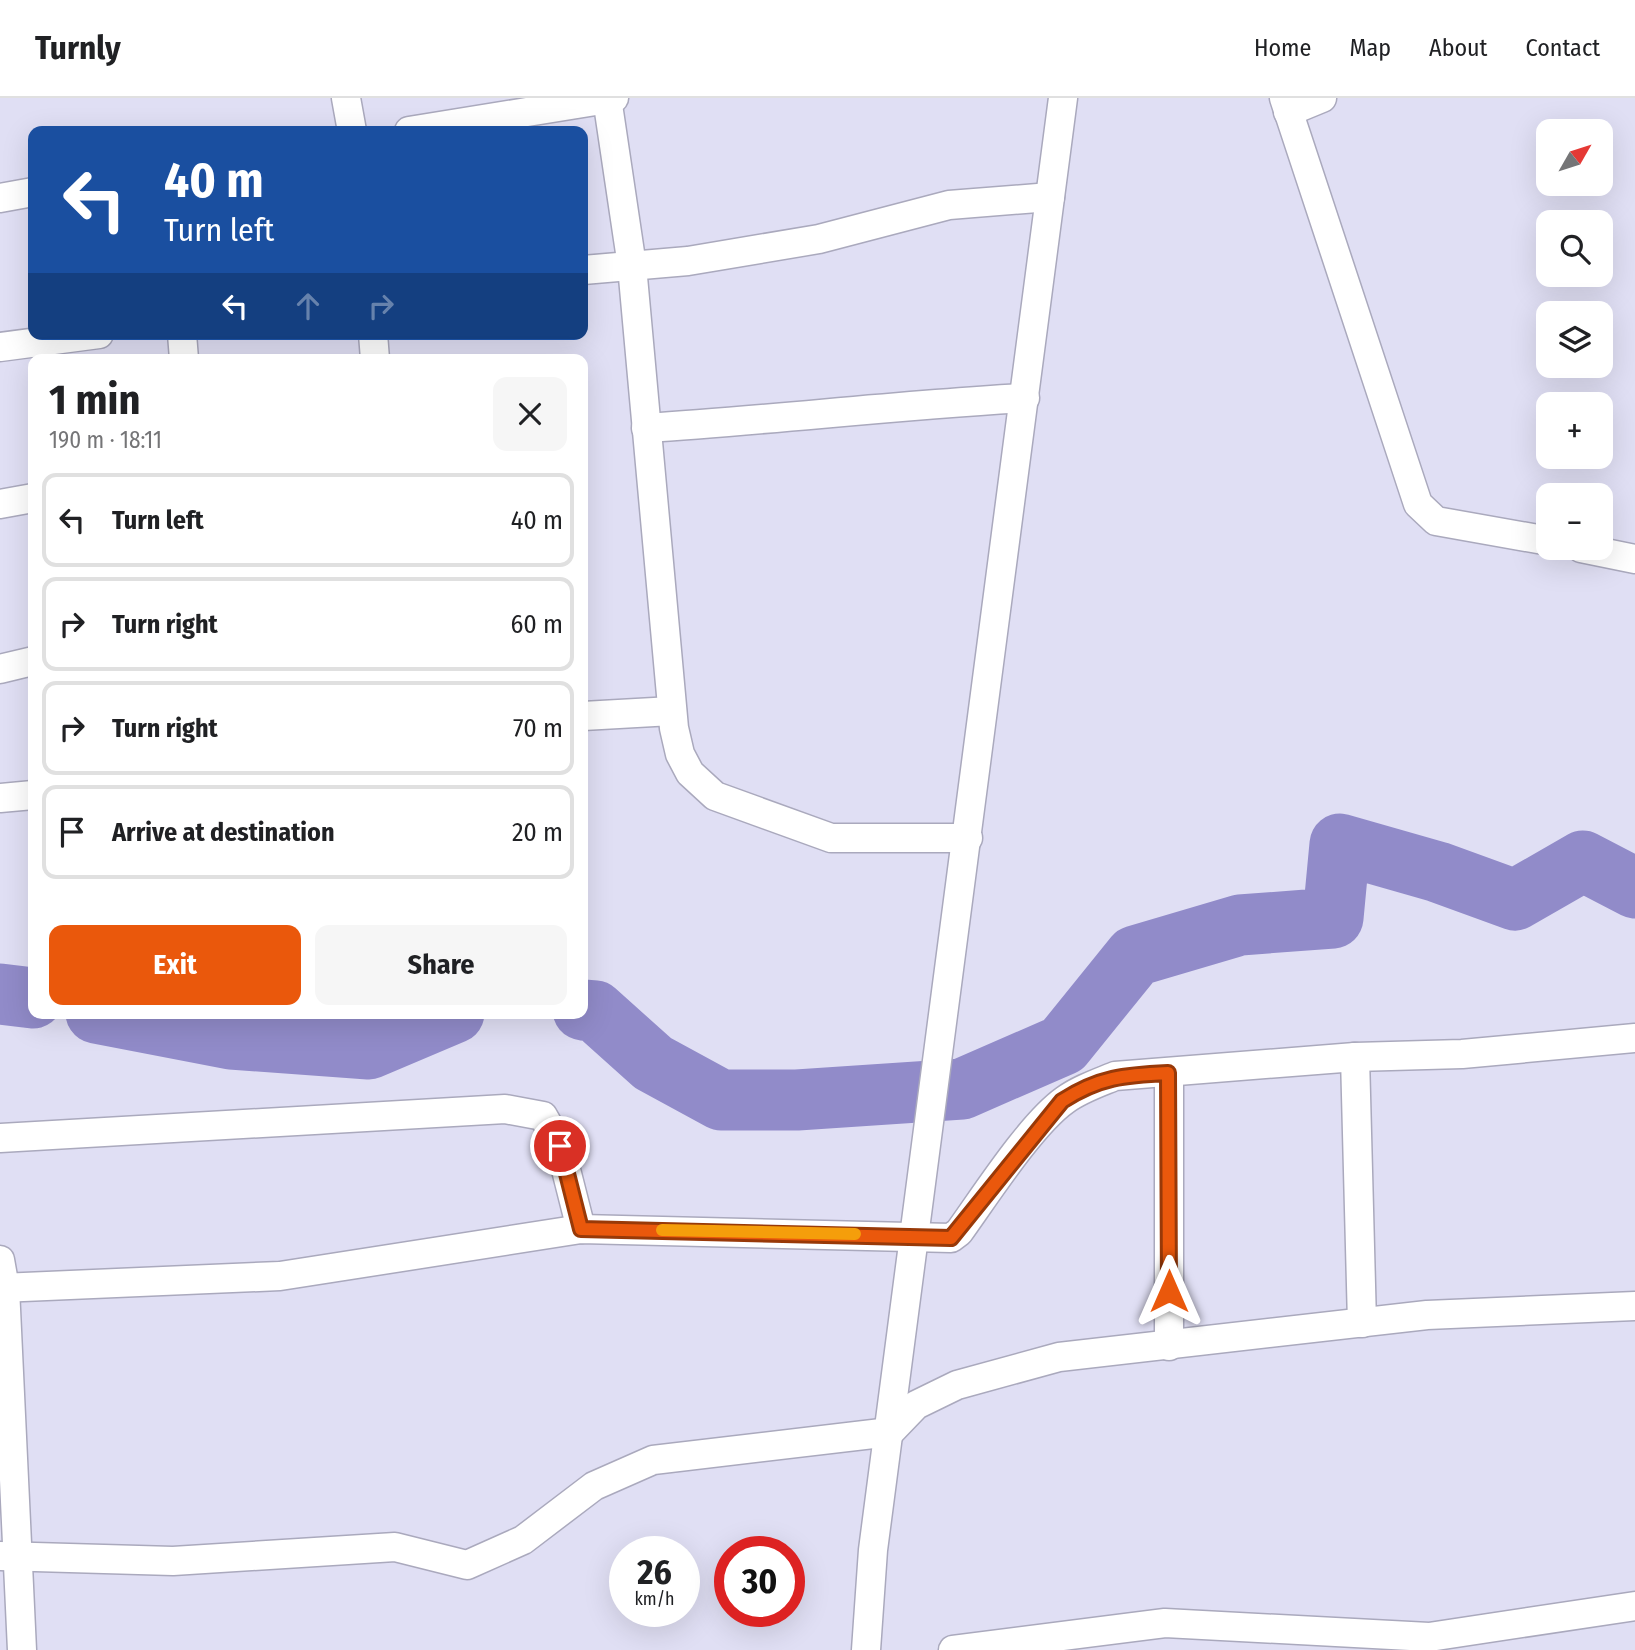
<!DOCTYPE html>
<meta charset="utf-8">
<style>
body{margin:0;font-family:"Fira Sans Condensed",sans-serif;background:#f6f6f6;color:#202124;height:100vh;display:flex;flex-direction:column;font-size:26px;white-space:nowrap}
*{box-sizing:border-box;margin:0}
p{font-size:23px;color:#757577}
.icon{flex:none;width:38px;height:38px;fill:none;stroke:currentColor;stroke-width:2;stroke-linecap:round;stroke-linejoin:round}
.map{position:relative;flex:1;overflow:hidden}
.sheet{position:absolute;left:28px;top:256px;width:560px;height:665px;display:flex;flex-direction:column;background:#fff;border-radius:14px;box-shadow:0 7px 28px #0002}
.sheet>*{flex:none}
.top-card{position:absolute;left:28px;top:28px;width:560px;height:214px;border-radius:14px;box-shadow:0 7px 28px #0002;background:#1a4fa0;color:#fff;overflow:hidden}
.needle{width:46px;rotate:51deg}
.buttons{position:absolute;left:1536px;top:21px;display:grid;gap:14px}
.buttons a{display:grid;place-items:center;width:77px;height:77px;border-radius:14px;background:#fff;box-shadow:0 7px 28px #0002;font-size:35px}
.speed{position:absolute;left:609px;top:1438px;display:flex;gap:14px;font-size:35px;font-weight:700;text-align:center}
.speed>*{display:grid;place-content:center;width:91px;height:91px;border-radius:50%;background:#fff;box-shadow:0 7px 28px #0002;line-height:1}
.speed small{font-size:18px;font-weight:400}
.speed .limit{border:10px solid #d22;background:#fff;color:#111}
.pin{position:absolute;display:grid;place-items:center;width:60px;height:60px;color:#fff;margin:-30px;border:4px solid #fff;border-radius:50%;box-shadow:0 2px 7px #0007}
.me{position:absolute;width:77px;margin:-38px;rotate:0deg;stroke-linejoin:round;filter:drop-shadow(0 0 5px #0008)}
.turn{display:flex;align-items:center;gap:24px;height:147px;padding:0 21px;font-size:32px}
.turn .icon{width:91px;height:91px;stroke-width:2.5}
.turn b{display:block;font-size:49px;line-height:60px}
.lanes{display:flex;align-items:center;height:66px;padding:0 21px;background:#0003;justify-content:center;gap:35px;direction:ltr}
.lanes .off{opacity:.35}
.round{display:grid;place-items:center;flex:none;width:74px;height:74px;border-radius:14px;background:#f6f6f6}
.summary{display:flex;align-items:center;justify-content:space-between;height:119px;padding:0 21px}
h1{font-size:42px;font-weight:700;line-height:52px}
.button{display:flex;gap:14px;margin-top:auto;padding:14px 21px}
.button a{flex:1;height:80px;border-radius:14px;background:#ea580c;color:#fff;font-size:28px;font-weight:700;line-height:80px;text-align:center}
.button a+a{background:#f6f6f6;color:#202124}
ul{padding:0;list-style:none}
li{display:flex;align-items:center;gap:21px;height:94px;margin:0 14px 10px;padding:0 7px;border:4px solid #e0e0e0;border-radius:14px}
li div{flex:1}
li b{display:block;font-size:26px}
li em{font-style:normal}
header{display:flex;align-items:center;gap:42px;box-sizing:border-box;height:98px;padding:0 35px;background:#fff;border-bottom:2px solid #e0e0e0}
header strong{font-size:33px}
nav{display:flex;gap:38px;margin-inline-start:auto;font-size:24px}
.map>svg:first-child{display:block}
</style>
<header>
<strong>Turnly</strong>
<nav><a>Home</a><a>Map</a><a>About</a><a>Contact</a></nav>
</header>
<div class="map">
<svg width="1635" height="1552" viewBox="0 0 1635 1552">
<rect width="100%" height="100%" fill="#e0dff4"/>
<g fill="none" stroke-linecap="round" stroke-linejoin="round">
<!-- river -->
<g stroke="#918bc9" stroke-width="61">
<polyline points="0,896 33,900"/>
<polyline points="583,912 595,913 653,965 721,1002 797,1002 962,991 1063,947 1135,858 1240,827 1333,820 1340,746 1438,774 1515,802 1583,763 1635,790"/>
<polyline points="96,915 231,941 369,951 454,915"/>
</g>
<!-- minor casing -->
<g stroke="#aaa9bd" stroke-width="31">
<g id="minor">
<polyline points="346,0 352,33"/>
<polyline points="607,0 632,168 674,630 680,656 690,675 715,698 831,740 968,740"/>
<polyline points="1284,0 1418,406 1436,423 1549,443"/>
<polyline points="1288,14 1322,0"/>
<polyline points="409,33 614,0"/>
<polyline points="0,100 33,94"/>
<polyline points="583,172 688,163 819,141 949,107 1050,99"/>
<polyline points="182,236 184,261"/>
<polyline points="373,236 375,261"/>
<polyline points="0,249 99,236"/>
<path d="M646,330c127,-8 252,-23 379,-30"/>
<polyline points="0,406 33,400"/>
<polyline points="1581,450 1635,461"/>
<polyline points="0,571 33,563"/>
<polyline points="583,618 672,613"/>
<polyline points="0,700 33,697"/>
<polyline points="1355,959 1362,1225"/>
<polyline points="1169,975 1169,1248"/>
<polyline points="0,1040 505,1011 543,1018 560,1048 581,1131"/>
<polyline points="0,1162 5,1190 22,1552"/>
<path d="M0,1190l280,-12 301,-47 370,9 8,-6c26,-36 72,-108 106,-132 15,-11 33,-17 50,-24l240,-19 107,-3 173,-16"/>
<polyline points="0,1458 173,1463 395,1449 467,1467 523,1442 594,1388 653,1362 890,1334 916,1307 957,1287 1059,1259 1427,1217 1635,1208"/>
<polyline points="866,1552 873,1452 1063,0"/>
<polyline points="953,1552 1165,1525 1429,1539 1635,1508"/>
</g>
</g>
<!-- minor -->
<use href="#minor" stroke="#fff" stroke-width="28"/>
</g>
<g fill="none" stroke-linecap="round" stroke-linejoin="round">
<!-- route casing -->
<g stroke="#983908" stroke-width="18">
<path id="route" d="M560,1048l21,83 370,9 111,-137c37,-24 63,-26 106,-28l1,218"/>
</g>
<!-- route -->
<use href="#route" stroke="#ea580c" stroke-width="12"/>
<!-- slow -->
<polyline stroke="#f59e0b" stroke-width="12" points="662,1132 855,1136"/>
</g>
</svg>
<div class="buttons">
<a><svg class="needle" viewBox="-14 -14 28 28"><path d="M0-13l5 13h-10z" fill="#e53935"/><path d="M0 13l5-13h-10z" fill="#757577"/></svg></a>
<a><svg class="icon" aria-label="search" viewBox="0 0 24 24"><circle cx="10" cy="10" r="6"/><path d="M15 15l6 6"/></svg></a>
<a><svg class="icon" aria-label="layers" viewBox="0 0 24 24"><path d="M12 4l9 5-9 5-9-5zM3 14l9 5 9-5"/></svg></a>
<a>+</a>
<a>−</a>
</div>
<div class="speed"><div>26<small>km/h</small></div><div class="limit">30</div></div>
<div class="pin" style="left:560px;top:1048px;background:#d93025"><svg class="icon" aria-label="arrive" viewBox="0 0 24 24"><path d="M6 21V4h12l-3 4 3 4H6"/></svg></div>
<svg class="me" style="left:1169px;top:1193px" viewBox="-20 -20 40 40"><path d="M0-17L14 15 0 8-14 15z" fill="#ea580c" stroke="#fff" stroke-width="4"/></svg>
<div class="top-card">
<div class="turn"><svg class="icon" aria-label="left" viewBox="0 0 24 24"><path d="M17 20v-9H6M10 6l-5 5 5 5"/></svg><div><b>40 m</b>Turn left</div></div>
<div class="lanes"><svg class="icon" aria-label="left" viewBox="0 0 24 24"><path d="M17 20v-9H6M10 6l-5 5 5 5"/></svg><svg class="icon off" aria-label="ahead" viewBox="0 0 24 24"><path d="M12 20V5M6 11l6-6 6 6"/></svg><svg class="icon off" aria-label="right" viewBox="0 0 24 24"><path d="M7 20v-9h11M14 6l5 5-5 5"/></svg></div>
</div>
<section class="sheet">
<div class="summary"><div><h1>1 min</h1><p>190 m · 18:11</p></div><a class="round"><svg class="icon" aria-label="close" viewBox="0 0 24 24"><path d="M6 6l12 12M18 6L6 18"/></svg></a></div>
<ul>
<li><svg class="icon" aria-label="left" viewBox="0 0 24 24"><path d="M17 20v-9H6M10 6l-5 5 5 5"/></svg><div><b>Turn left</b></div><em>40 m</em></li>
<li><svg class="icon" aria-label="right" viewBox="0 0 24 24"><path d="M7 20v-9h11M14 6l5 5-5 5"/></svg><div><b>Turn right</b></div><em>60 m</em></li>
<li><svg class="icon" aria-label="right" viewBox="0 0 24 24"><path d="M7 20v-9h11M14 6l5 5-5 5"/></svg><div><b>Turn right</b></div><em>70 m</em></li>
<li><svg class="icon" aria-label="arrive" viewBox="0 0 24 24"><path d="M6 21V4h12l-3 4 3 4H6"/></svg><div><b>Arrive at destination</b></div><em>20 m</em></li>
</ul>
<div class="button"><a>Exit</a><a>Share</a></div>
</section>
</div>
